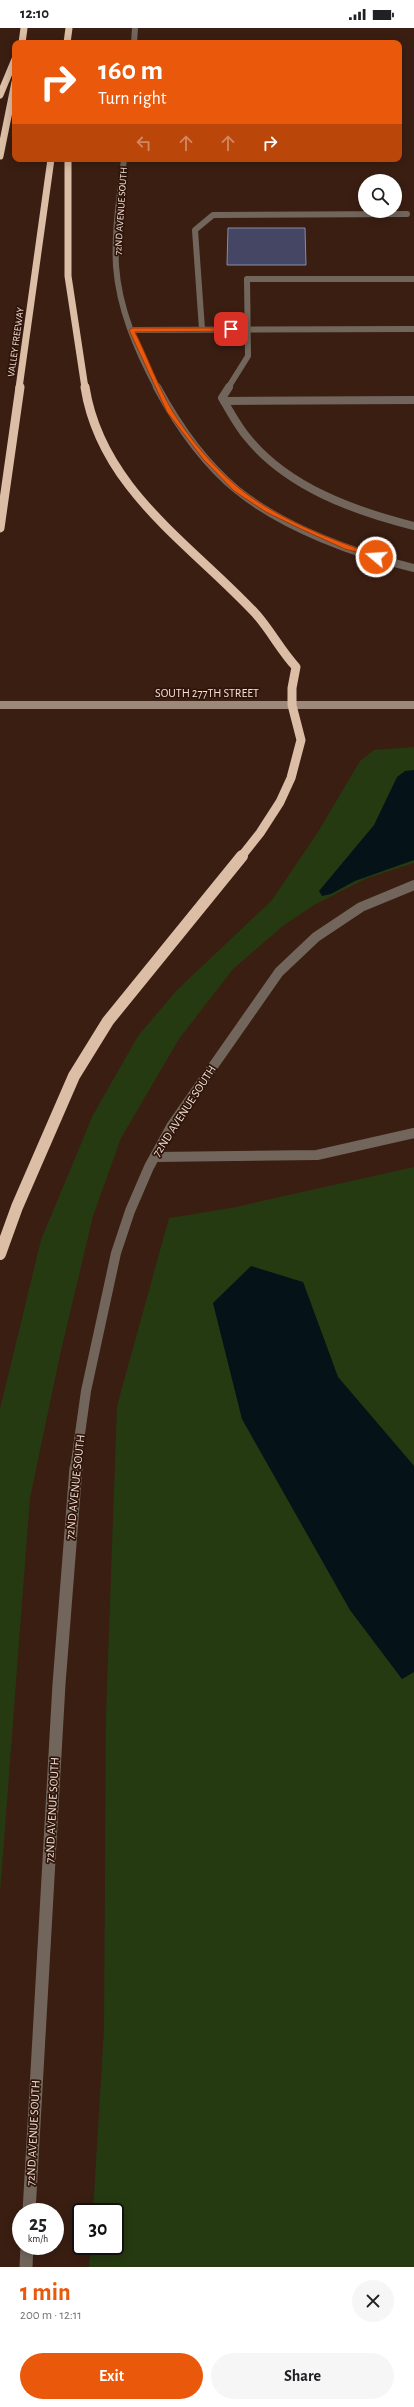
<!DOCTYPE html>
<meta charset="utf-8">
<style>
body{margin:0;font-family:"Alegreya Sans",sans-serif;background:#f6f6f6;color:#202124;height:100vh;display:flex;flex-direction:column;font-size:15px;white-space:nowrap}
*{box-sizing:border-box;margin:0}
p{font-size:13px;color:#757577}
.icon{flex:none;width:22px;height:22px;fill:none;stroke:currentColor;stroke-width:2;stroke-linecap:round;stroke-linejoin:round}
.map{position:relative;height:2239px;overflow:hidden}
.sheet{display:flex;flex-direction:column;background:#fff;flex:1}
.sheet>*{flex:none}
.banner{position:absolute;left:12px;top:12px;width:390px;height:122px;border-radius:8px;box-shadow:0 2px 10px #0003;background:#ea580c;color:#fff;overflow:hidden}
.buttons{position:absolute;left:358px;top:146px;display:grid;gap:8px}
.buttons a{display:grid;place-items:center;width:44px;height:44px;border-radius:50%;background:#fff;box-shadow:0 2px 10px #0003;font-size:20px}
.speed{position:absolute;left:12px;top:2175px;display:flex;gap:8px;font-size:20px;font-weight:700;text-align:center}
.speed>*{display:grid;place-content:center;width:52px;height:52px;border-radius:50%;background:#fff;box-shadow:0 2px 10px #0003;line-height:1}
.speed small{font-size:10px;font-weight:400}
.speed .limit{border:2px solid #111;border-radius:6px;background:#fff;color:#111}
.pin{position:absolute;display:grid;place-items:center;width:34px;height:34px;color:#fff;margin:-17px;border-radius:8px;box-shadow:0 2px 6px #0006}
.me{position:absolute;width:44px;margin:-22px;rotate:288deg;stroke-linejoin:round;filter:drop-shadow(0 0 3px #0008)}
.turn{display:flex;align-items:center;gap:14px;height:84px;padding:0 20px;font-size:18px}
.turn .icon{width:52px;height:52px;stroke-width:2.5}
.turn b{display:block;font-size:28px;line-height:34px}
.lanes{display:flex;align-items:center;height:38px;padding:0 20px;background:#0003;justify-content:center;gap:20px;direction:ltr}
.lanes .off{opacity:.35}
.round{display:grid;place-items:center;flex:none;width:42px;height:42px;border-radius:21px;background:#f6f6f6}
.summary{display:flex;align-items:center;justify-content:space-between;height:68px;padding:0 20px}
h1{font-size:24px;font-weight:700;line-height:30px;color:#ea580c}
.button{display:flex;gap:8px;margin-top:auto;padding:8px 20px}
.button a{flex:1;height:46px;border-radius:24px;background:#ea580c;color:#fff;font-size:16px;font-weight:700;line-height:46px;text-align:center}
.button a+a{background:#f6f6f6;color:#202124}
.status{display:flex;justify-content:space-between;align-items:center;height:28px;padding:0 20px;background:#fff;direction:ltr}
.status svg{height:11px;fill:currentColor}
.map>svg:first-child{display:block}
</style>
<div class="status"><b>12:10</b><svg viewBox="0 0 49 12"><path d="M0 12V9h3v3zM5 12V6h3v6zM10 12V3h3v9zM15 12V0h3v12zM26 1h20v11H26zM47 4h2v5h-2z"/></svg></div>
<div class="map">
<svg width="414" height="2239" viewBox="0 0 414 2239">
<rect width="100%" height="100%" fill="#3a1e12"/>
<!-- green -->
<g fill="#263a11">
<polygon points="414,719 414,835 365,851 314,877 284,897 233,941 179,1011 121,1110 93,1188 60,1327 30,1470 0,1865 0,1381 41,1212 93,1087 138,1008 176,963 272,872 318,804 360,733 374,722"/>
<polygon points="414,1139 414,1438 338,1349 303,1254 213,1275 242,1391 350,1582 402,1651 414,1644 414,2239 89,2239 91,2218 115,2218 115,2184 93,2184 104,2002 106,1687 117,1378 169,1190 231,1180"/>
</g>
<!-- water -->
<g fill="#051318">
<polygon points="414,742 414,832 355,853 331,866 322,868 319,863 374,797 397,749 405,743"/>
<polygon points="251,1238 303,1254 338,1349 414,1438 414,1644 402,1651 350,1582 242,1391 213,1275"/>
</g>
<!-- building -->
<polygon fill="#454663" stroke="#888aab" points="228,200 305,200 306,237 227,237"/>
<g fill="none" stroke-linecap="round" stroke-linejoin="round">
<!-- service-far2 -->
<g stroke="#72665c" stroke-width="6">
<polyline points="202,301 195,202 213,187 407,186"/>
<polyline points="131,302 414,301"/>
<polyline points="228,360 248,328 247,251 414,251"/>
</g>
<!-- service-far1 -->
<g stroke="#72665c" stroke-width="8">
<path d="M229,359l-7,11c8,13 15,27 25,39 40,50 107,74 167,89"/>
<polyline points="224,373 414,372"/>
</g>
<!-- service -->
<polyline stroke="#72665c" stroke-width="10" points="155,1129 317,1127 414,1105"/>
<!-- minor-far1 -->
<g stroke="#72665c" stroke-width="6">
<polyline points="134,15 135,0"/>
<path d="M124,131c-4,36 -10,71 -8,107 3,43 21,84 41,122"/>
</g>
<!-- minor -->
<path stroke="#72665c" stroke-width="8" d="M157,359c20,37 47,76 80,103 47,38 118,64 177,78"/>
<!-- tertiary-far1 -->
<polyline stroke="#72665c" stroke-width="10" points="75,1441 86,1363 116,1225 130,1183 149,1139 172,1097 279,944 316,909 361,879 414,857"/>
<!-- tertiary -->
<g stroke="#72665c" stroke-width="13">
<polyline points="29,2184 59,1656 76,1440"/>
<polyline points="26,2239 27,2218"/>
</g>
<!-- secondary -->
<polyline stroke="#9d897a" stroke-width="8" points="0,677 414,677"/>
<!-- motorway-far2 -->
<g stroke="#dcbda5" stroke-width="7">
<polyline points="22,15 24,0"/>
<polyline points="67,15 69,0"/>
<polyline points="0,67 15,31"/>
<polyline points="0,128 15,54"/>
<polyline points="68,131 68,248 85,360"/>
<polyline points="19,360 51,131"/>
</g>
<!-- motorway-far1 -->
<g stroke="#dcbda5" stroke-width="9">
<path d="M85,359c16,102 106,157 171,227 15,17 25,37 40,53l-4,21v17l9,35 -10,38 -11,24 -20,31 -19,24"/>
<polyline points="0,500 20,359"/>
</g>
<!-- motorway -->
<polyline stroke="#dcbda5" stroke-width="12" points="0,1226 17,1179 74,1048 108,993 242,828"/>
</g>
<!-- route -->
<path fill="#ea580c" stroke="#983908" d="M132,300h101l-2,3 -96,1c13,26 23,55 38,80 17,27 41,56 66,76 35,29 96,54 139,67v3l-33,-9 -44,-20 -35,-17 -32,-21 -31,-32 -36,-47 -38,-82z"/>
<g text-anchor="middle" stroke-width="3.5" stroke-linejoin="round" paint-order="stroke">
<!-- far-street labels -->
<g font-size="10" fill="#f3e0d8" stroke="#2f1509">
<text transform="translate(120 183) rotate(-86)" y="4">72ND AVENUE SOUTH</text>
<text transform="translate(15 314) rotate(-82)" y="4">VALLEY FREEWAY</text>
</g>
<!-- street labels -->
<g font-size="12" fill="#f3e0d8" stroke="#2f1509">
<text x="207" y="669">SOUTH 277TH STREET</text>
<text transform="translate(184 1083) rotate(-57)" y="4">72ND AVENUE SOUTH</text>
<text transform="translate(75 1459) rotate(-84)" y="4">72ND AVENUE SOUTH</text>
<text transform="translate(52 1782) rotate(-87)" y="4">72ND AVENUE SOUTH</text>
<text transform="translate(33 2105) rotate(-87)" y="4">72ND AVENUE SOUTH</text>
</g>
</g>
</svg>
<div class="buttons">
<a><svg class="icon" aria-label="search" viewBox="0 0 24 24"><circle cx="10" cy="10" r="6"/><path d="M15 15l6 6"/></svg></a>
</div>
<div class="speed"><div>25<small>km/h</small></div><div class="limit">30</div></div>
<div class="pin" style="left:231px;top:301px;background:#d93025"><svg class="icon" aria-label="arrive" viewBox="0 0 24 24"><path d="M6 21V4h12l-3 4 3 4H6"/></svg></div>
<svg class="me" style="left:376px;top:529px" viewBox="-20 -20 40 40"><circle r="17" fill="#ea580c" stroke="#fff" stroke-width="3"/><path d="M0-11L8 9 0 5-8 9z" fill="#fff"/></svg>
<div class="banner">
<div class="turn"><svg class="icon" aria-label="right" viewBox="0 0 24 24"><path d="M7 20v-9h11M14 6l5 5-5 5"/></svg><div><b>160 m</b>Turn right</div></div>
<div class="lanes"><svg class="icon off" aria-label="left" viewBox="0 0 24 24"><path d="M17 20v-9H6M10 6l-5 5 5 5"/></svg><svg class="icon off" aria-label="ahead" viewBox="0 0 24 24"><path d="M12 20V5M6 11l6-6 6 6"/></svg><svg class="icon off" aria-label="ahead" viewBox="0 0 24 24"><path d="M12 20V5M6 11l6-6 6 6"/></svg><svg class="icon" aria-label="right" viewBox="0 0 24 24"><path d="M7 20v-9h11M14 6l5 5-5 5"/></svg></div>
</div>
</div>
<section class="sheet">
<div class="summary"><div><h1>1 min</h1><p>200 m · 12:11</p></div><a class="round"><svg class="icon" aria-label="close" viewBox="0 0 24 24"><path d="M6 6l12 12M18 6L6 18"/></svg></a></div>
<div class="button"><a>Exit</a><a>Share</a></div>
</section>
